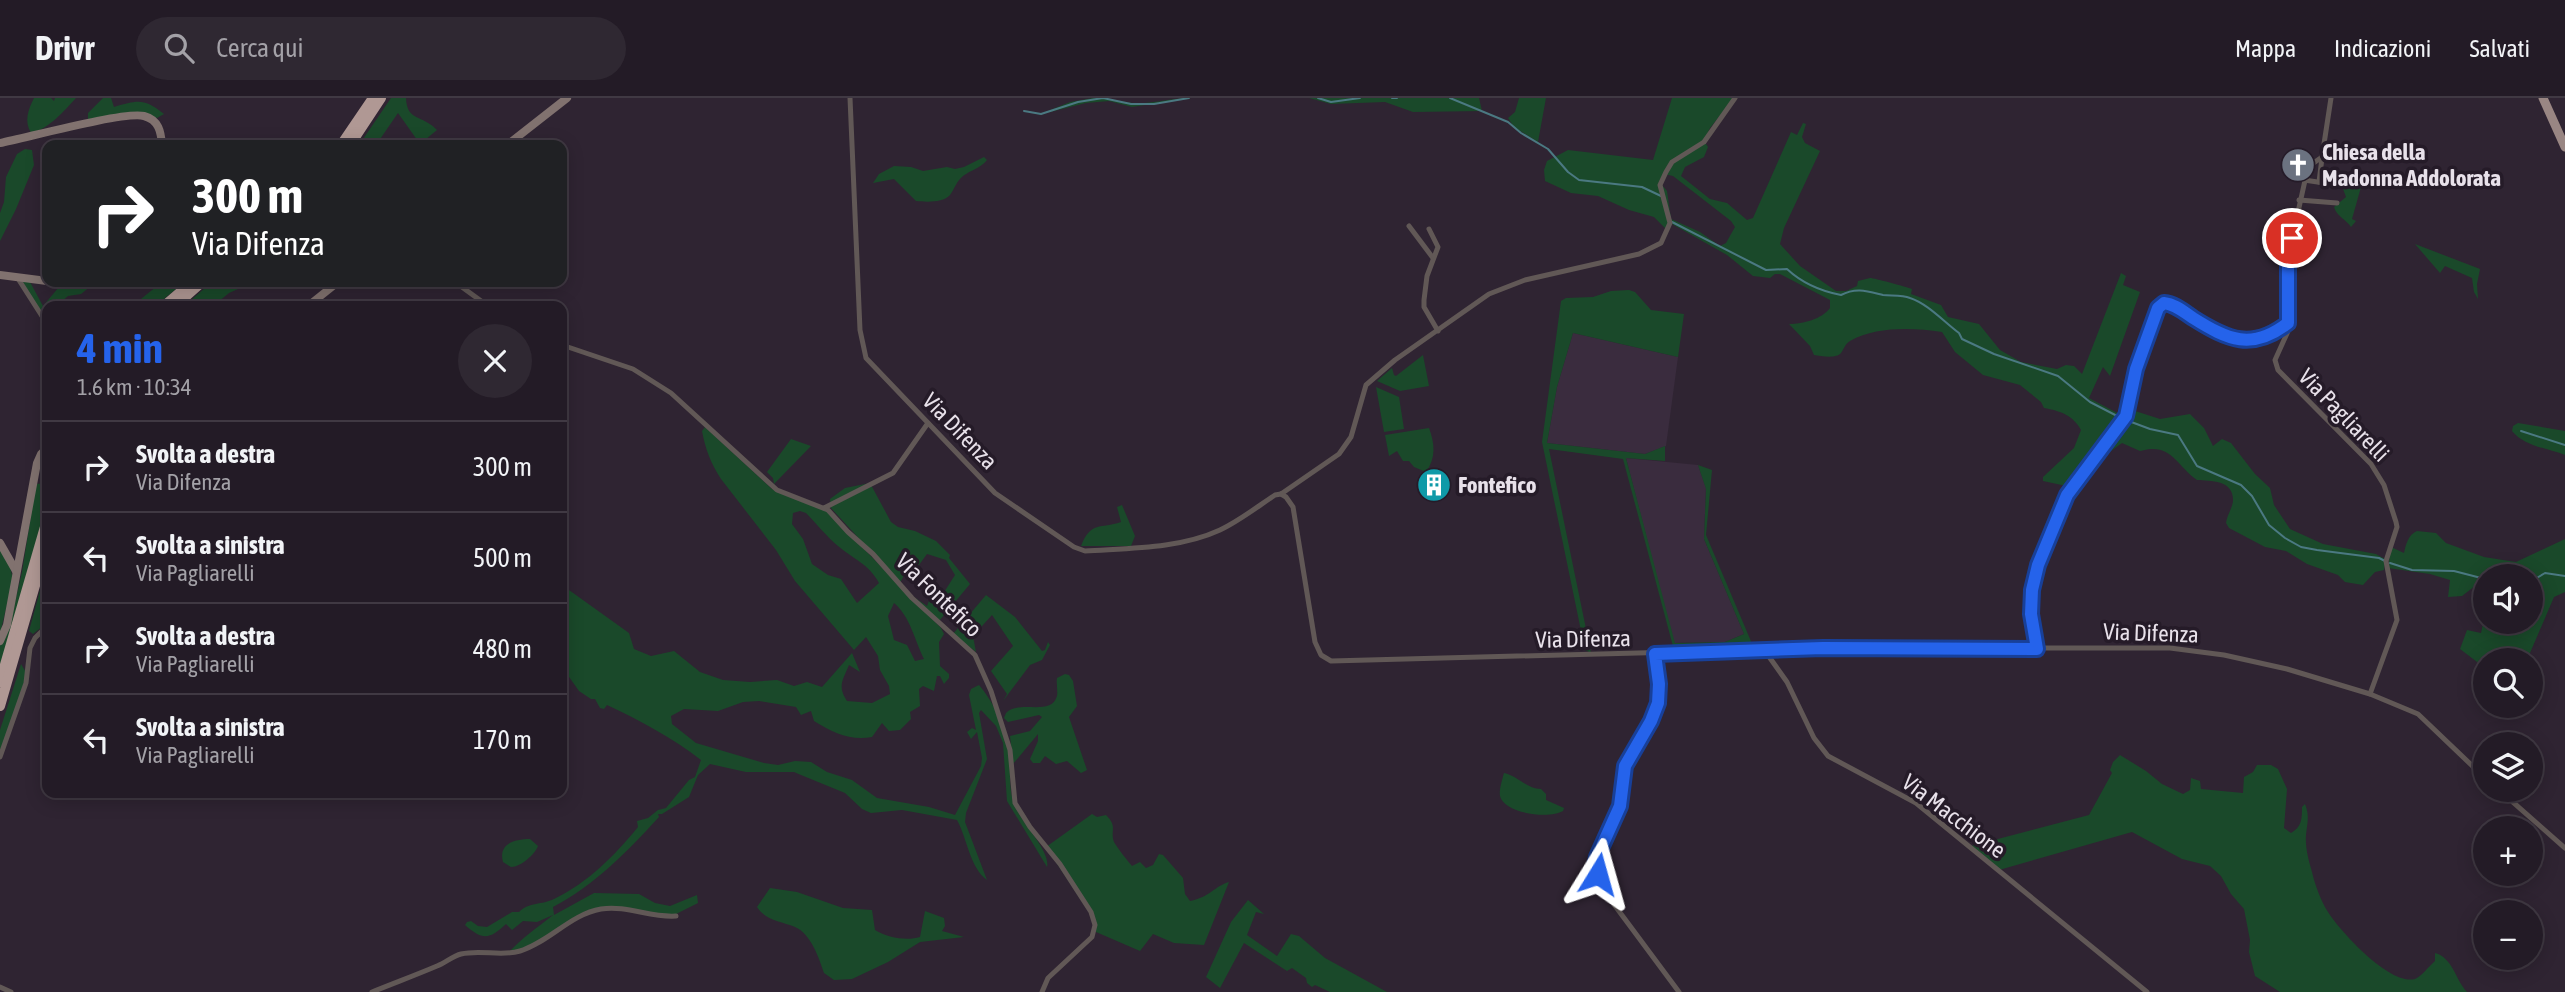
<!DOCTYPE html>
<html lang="it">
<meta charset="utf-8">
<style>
body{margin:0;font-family:"Asap Condensed",sans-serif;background:#2f2832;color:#f1f3f6;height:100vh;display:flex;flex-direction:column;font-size:26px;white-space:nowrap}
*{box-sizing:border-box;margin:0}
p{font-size:23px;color:#a3a1a7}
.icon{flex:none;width:38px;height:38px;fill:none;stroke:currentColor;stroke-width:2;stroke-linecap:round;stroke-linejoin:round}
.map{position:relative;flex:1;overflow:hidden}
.drawer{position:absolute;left:42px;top:203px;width:525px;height:497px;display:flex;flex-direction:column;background:#231b26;border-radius:14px;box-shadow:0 4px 18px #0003,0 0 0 2px #403943}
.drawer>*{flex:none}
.hud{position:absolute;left:42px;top:42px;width:525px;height:147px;border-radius:14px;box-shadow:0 4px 18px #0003,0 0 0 2px #403943;background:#202124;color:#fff;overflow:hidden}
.controls{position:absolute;left:2473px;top:466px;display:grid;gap:14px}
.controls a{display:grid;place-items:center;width:70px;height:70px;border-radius:50%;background:#231b26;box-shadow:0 4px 18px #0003,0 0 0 2px #403943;font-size:35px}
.pin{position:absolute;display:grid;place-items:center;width:60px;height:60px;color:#fff;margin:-30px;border:4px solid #fff;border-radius:50%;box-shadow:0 2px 7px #0007}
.me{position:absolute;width:77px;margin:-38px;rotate:8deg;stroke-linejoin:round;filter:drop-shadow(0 0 5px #0008)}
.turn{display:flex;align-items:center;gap:24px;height:147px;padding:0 35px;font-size:32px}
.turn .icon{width:91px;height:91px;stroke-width:2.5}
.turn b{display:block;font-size:49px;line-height:60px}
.round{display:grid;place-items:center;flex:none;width:74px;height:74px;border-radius:37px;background:#2f2832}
.overview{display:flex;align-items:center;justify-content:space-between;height:119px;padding:0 35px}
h1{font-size:42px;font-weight:700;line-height:52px;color:#2563eb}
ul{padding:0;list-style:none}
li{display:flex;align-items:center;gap:21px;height:91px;padding:0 35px;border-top:2px solid #403943}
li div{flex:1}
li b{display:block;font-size:26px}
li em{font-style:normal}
header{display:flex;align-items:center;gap:42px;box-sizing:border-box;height:98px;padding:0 35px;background:#231b26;border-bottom:2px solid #403943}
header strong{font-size:33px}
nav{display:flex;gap:38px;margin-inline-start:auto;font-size:24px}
.search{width:490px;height:63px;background:#2f2832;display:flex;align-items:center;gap:18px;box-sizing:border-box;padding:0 24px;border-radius:38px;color:#a3a1a7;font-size:26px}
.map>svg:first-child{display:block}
</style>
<header>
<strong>Drivr</strong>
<div class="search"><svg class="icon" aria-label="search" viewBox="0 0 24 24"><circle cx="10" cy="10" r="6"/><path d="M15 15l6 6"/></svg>Cerca qui</div>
<nav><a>Mappa</a><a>Indicazioni</a><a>Salvati</a></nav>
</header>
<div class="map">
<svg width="2565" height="894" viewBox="0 0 2565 894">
<rect width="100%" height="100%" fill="#2f2432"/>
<!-- built -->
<g fill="#3a2c3e">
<polygon points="1573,235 1678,259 1666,348 1645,356 1547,345 1557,289"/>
<polygon points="1626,360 1698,367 1706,390 1704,441 1744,536 1725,544 1674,545"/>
</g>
<!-- green -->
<g fill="#1a492a" fill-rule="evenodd">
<path d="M34,0h17l3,3 1,-3h21c-12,13 -27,31 -45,35 -7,-12 -3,-23 3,-35z"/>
<path d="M103,0h8l3,9c24,-7 30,-9 50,7l-7,4 -12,-5 -57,9v-9z"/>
<path d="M391,0h15c1,24 16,16 31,32l-17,14 -22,-31 -22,32h-17z"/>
<path d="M1093,0c16,0 27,4 40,5 20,1 39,-5 58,-5l-59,9 -23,-6 -23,2 -48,12 32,-13z"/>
<polygon points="1309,0 1479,0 1482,13 1413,14 1385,4 1331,6"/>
<polygon points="1519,0 1546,0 1538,44 1514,29 1508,20 1515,14"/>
<path d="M1672,0h62l-24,30 -6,13 4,6 -4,10 -19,10 -4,9 29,23 17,4 20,17 6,-2 38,-86 6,3 6,-12 3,1 -4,13 3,6 15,8 -36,77 -4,16 20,22 36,25h10l11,-5 1,-5c4,-1 8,-2 12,-3 4,0 37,9 42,11l-1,5 30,11 7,12 31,7 21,26 21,12 36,7 9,-4 8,1 8,8 39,-101 5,3 -3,9 17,7 -30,84 -7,-9 -14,31 34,18 -52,71 -28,-6v-4l31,-29 7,-18c-8,-15 -21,-19 -37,-22l-3,-6 -21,-17 -37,-10 -28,-23 -13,-20c-29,-4 -65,-6 -92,9 -5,3 -6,8 -9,12 -5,6 -20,3 -27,2l-4,-9 -21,-22c14,0 33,-5 41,-16v-8l-50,-26h-5l-5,4 -17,-2 -26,-21 -55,-31 -4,4h-3l-11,-11 -25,-7 -31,-14 -27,-3 -26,-12 -1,-11 3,-9 21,-11 85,10zM1664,76l9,2 58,45 4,6 -9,16 -6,3 -20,-14 -29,-13 -4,-28 -5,-6z"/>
<polygon points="25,51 32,52 34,67 16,111 0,143 0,115 4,104 6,79 17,56"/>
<path d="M984,59l3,3c-6,8 -16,10 -24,16 -7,6 -8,12 -13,19 -7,8 -24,7 -34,6l-22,-22 -21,4 6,-9 15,-8 17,1 12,4 24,-4 8,2 9,-2z"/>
<path d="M2340,74l23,8 -11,39 4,2 -5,6c-5,-8 -14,-10 -17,-20l12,-10 -7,-19z"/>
<polygon points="2415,146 2480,171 2477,186 2478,201 2474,194 2472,180 2445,168 2440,175"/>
<polygon points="19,181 30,184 43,208 59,189 83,184 96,184 81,196 68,198 56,208 47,208 47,224"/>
<polygon points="162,184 185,184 155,208 137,208 136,205"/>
<polygon points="212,184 254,184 229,195 213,208 184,208"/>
<polygon points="1629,192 1635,194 1651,212 1684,216 1678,259 1573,235 1557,289 1547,345 1645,356 1665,348 1665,363 1626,360 1675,545 1725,544 1744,536 1704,441 1706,391 1698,367 1712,372 1706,437 1753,548 1750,551 1674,552 1623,361 1549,351 1591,555 1585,552 1542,344 1561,203 1566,200 1593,199 1611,193"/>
<polygon points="1423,257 1429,288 1400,293 1377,283 1392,270 1394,277 1396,278"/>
<polygon points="1376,289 1399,299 1404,331 1384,334"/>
<path d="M2129,311l31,10 30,-5 14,14 9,18 9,-7 9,4 24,31 15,14 4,17 16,24 33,15 53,10 9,5 -1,11 -9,2 -12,13 -18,-3 -7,-7 -31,-11 -21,-13 -21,-4 -36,-19 -3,-5c1,-8 6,-14 7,-22 1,-21 -22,-20 -36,-21 -22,-16 -26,-38 -57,-29l-18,-8 -15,11 -26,31 -7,1z"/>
<path d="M2518,325l47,8v24c-17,-7 -40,-8 -53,-24l1,-5z"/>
<path d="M705,329l67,62 55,22 114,117 3,6 -5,8 1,24 9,8v4l-5,6 -4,-8h-3l-3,15 -11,-5 -4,3 1,17 -10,6 1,7 -11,11 -11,1 -7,-8 -10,14c-21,4 -39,-4 -58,-16l-3,-10 -10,4 -5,-8 -37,-6 -16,1 -25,9 -34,-2 -13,7 1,8 24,19 68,20 14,2 17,-4 16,1 16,10 25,8 25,18 52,9 26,8 26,-49 1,-8 -5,-26 -6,7 -4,-7 5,-4 4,2 -7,-35 2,-6 8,-4c13,15 26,40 29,62 4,19 -1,41 7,59 7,17 36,46 32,61l-40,-66 -4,-58 -7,-17 -15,-16 -2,3 8,46 -21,54 -1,9 22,58c-17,-12 -20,-42 -30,-60l-55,-10 -31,3 -9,-4 -17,-16 -44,-18 -7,-3h-48l-36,-8 -12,11 -9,22 -27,17h-4l1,3c-31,34 -64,68 -106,90l1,8 40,-22 45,1 16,9 15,3 27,-11 1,8 -24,12 -66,-7 -21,4 -50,32 -28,8c13,-14 29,-25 44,-37l-16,7 -14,-1 -11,9 -6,-6c-16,15 -23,17 -41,1l2,-3 4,-1 7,5 9,1 25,-15h7c10,-10 23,-7 35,-13 35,-17 60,-43 84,-72l-1,-6 11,-3 10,-8 8,-2 23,-28 6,-3 6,-17c-28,-22 -62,-40 -94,-55l-3,4 -4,-1 -5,-9h-4l-12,-8 -17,-24v-82l67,48 5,16 17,7 23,-5 26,21 23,8 27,2 27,-2 17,6 13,-4 15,5 30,-34 8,19 -11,-7c-6,15 -12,21 -2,36l25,2 18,-9 -1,-8 -9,-16 -2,-14 -12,-19 -12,13 -59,-69 -19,-31 -55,-71c-10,-15 -16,-31 -19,-48zM800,413l6,2c11,11 20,23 32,33 15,13 31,18 41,37l-22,20 -16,-24 -13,-4 -16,-11 -9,-25 -11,-15 1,-11zM894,505c16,13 21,38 30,56l-9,2 -8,-16 -13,-5 -6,-24z"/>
<path d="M1429,330c6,16 7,30 -3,44l-12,-5 -5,-6h-6l-6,-10 -8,5 -4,-21z"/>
<polygon points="791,341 811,348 774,386 773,380 767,374"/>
<polygon points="47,385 47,408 0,569 0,548 4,542 12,517 22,474 36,386"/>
<polygon points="870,385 891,424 898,429 915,433 936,443 950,457 949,460 970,486 939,523 914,499 927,508 932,495 941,499 955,477 946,462 927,456 916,471 906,473 900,485 831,410 830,401 845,390"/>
<path d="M1122,407l13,31 -4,10h-50c10,-25 19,-17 40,-24l-4,-15z"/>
<path d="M2417,433l19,2 10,10 38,14 32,5 49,-23v53l-11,5 -27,63h-42v8l-25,-19 7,-19 14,3 4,-19v7h45v-45h-45v23l-10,-13 -13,10 -14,1 2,-17 -20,-6 -42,-6 3,-21 13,6c2,-9 4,-18 13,-22z"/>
<polygon points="0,450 9,465 13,481 0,536"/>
<polygon points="47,467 47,525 33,536 29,533"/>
<polygon points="986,497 1015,519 1042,553 1045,552 1048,544 1050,547 1042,562 1030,567 1003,603 1007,596 991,573 1013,548 992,517 973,538 976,554 953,536"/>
<polygon points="21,566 27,576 0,656 0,632"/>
<path d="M1065,576l4,1 4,6 4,25 -8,11 18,53 -6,3 -14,-12 -11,3 -11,-8 -5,7h-7l-3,-4 8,-18v-7l-25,30 -3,-28 20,-5 12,-14 -3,-2 -31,7 -4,-4 2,-5c13,-14 45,4 51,-17 1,-6 -1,-12 0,-18z"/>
<path d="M2120,657l26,16 16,13 21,10 7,-4 1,-12 9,3 1,8 42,4 1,-16 9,-5 4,-7h14l7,4 9,20 -3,39 7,5c11,-6 11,-15 11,-26l3,-3c5,12 2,20 1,31 -1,13 3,26 6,37 3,13 9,29 16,40 12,19 62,74 87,67 6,-2 14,-13 20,-18v-8c18,5 20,26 32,39h-187l-25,-16 -6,-24 1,-12 -6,-31 -13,-15 -10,-18 -11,-10 -28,-7 -50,-27 -133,38 -28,-24 118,-31 23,-42 -2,-3 3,-8z"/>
<path d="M1504,675c14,3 23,16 37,16l5,5v6l18,8 -1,3c-13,8 -59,3 -63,-15 -1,-6 2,-16 4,-23z"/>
<path d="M1092,716l5,3 9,-2c12,12 4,15 8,27 4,7 13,18 18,24l8,-4 6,6 7,-3 6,-11 4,1 20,23 2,16 5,7c20,-4 25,-15 39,-19l-25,63 -30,-2 -21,-9 -13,17 -44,-19v-9l-50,-76z"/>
<path d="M530,741l8,7c-3,8 -17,21 -27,21l-8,-5c-5,-18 11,-23 27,-23z"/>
<path d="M770,790l27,4 46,16 29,2 3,20c13,8 32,11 45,7l5,-26 19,7 1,8 -3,5 22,6 -44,5 -32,20 -36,17 -18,1 -10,-7c-5,-15 -13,-39 -29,-46 -14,-6 -29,-6 -38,-20z"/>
<polygon points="1248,802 1264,816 1256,814 1247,837 1277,858 1291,836 1299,838 1325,860 1387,894 1330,894 1315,887 1312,889 1307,885 1306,880 1292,870 1287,873 1244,845 1220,890 1206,879 1231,824"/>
</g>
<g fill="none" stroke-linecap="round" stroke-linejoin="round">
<!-- stream -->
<g stroke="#4b7982" stroke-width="2">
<polyline points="1318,0 1331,4 1360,0"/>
<polyline points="1392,0 1397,0"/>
<polyline points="1450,0 1508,24 1521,35 1548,51 1568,74 1579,82 1642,89 1661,98"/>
<polyline points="1024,13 1041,16 1078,4 1103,0 1131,6 1154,6 1189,0"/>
<path d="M1672,124l94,48 21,-1c16,15 33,22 54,26 15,-8 26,-4 42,0 8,1 19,0 27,3 18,6 33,23 49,35l3,6 32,15 64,22 32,26 31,16"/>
<polyline points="2126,322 2150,331 2178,337 2197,368 2241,387 2252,398 2269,427 2285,440 2301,449 2317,452 2379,460 2385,463"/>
<polyline points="2521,333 2565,347"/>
<polyline points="2390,465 2412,472 2454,473 2485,481"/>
<polyline points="2530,484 2545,475 2565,478"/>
</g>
<!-- street -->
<g stroke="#615856" stroke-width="5">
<path d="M850,0l10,232 6,28 129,135 79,54 11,4c43,-3 94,-2 135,-21 19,-9 37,-23 55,-35l6,-1 58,-40 12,-17 15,-52 29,-25 94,-66 36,-14 114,-26 22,-11 9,-20 -10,-38 6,-13 6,-10 32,-20 31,-44"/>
<polyline points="2304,82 2338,87"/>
<polyline points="2319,84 2322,60"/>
<polyline points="2299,102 2337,105"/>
<polyline points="1409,128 1433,160"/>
<polyline points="1429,131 1438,149 1427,178 1424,202 1424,209 1438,233"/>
<polyline points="17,179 47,226"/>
<polyline points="455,184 488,208"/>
<polyline points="2288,225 2289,231 2275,262 2278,272 2371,366 2384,387 2396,424 2397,429 2386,463 2397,522 2370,596"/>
<polyline points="562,247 633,271 671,295 777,392 828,412 848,434 873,456 912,500 975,557 991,593 1010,652 1015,705 1030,729 1060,766 1091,814 1095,827 1092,839 1048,880 1042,894"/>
<polyline points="1281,396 1286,399 1293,409 1315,544 1321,557 1331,563 1823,550 2170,550 2224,557 2287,571 2370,596 2418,616 2485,680"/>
<polyline points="824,410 893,375 928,325"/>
<path d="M2037,551l-7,-35 2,-24 6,-25 29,-70 59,-79 10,-47 22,-61 6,-5c11,1 20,9 29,15 35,22 59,33 95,5v-66l20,-90 14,-10 9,-59"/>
<polyline points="1765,553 1787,584 1814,640 1828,658 1916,705 2147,894"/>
<polyline points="1655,557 1659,586 1658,605 1651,623 1625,668 1620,708 1599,750 1595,767 1607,797 1679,894"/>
<polyline points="0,659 26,585 30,550 35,540 47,528"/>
<polyline points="2498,691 2565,750"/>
<polyline points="0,889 11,894"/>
<path d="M372,894c22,-9 44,-17 65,-26 8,-3 16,-10 24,-12 20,-5 40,3 59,-3 29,-9 51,-37 81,-42 26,-4 50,9 75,7"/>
</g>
<!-- secondary -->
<g stroke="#81726f" stroke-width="8">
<path d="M0,45c26,-5 124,-32 144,-27 15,4 17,16 18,29"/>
<polyline points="507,47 567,0"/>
<polyline points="0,177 47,183"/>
<polyline points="50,184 77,186 83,184"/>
<polyline points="308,208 338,184"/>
<polyline points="0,445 16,473"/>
<polyline points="0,543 7,527 37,365 41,356 47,350"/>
</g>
<!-- primary -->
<polyline stroke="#998683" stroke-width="9" points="2543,0 2565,49"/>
<!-- highway -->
<g stroke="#b09894" stroke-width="10">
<polyline points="341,47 373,0"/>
<polyline points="350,47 381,0"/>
<polyline points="164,208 192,184"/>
<polyline points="175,208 202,184"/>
<polyline points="0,584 47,422"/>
<polyline points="0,608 47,446"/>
</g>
</g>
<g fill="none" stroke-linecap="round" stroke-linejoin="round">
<!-- route casing -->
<g stroke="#184099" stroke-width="18">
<path id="route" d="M1598,776l-3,-8 2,-9 23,-51 5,-40 26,-45 7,-18 1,-19 -4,-30 168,-6 214,1 -6,-35 1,-24 6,-25 29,-70 59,-79 10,-47 22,-61 6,-5c11,1 20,9 29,15 35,22 59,33 95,5v-66l4,-19"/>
</g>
<!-- route -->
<use href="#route" stroke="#2563eb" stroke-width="12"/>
</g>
<!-- icons -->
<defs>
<g id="church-disc" transform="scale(1.75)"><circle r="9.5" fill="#6b7280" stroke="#251b28"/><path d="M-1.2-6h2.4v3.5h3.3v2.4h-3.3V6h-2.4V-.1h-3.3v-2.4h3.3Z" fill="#fff"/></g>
<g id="building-disc" transform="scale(1.75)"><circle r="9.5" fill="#0f9aa8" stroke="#251b28"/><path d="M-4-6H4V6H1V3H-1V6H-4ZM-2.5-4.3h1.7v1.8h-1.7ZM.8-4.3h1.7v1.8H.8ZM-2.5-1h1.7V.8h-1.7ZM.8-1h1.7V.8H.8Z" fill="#fff"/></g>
</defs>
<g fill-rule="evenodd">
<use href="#church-disc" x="2298" y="67"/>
<use href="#building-disc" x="1434" y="387"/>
</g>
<g text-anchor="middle" stroke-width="7" stroke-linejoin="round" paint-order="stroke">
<!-- poi labels -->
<g font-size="23" font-weight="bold" fill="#e8e1ea" stroke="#251b28" text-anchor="start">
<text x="2322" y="62">Chiesa della<tspan x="2322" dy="26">Madonna Addolorata</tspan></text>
<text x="1458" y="395">Fontefico</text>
</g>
<!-- street labels -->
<g font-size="23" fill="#e8e1ea" stroke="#251b28">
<text transform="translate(2344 317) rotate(46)" y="8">Via Pagliarelli</text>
<text transform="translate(960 333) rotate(46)" y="8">Via Difenza</text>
<text transform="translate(939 497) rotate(44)" y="8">Via Fontefico</text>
<text transform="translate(2151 535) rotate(2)" y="8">Via Difenza</text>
<text transform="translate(1583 541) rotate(-1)" y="8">Via Difenza</text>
<text transform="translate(1954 718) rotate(37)" y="8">Via Macchione</text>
</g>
</g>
</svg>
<div class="controls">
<a><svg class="icon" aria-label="sound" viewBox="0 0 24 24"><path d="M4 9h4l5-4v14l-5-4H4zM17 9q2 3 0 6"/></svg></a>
<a><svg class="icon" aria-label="search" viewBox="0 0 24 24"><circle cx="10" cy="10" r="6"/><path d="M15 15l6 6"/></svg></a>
<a><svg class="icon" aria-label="layers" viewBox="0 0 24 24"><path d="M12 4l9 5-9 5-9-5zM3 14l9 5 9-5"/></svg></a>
<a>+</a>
<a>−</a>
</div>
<div class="pin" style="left:2292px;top:140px;background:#d93025"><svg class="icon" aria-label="arrive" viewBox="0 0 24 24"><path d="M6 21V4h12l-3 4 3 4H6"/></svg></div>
<svg class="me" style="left:1598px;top:776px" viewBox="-20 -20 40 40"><path d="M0-17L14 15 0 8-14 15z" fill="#2563eb" stroke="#fff" stroke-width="4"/></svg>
<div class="hud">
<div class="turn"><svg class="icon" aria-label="right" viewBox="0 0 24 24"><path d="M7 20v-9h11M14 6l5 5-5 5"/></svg><div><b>300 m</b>Via Difenza</div></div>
</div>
<section class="drawer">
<div class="overview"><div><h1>4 min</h1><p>1.6 km · 10:34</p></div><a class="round"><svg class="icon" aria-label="close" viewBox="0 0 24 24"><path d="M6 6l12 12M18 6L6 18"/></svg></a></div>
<ul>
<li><svg class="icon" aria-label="right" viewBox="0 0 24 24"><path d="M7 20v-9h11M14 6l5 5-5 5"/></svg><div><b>Svolta a destra</b><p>Via Difenza</p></div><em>300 m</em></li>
<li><svg class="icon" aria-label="left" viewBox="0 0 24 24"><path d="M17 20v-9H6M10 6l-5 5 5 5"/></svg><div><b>Svolta a sinistra</b><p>Via Pagliarelli</p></div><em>500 m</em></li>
<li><svg class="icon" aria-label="right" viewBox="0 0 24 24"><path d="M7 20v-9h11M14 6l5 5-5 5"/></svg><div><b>Svolta a destra</b><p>Via Pagliarelli</p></div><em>480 m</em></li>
<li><svg class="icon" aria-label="left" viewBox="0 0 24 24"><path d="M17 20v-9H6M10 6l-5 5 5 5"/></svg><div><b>Svolta a sinistra</b><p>Via Pagliarelli</p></div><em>170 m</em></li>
</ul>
</section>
</div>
